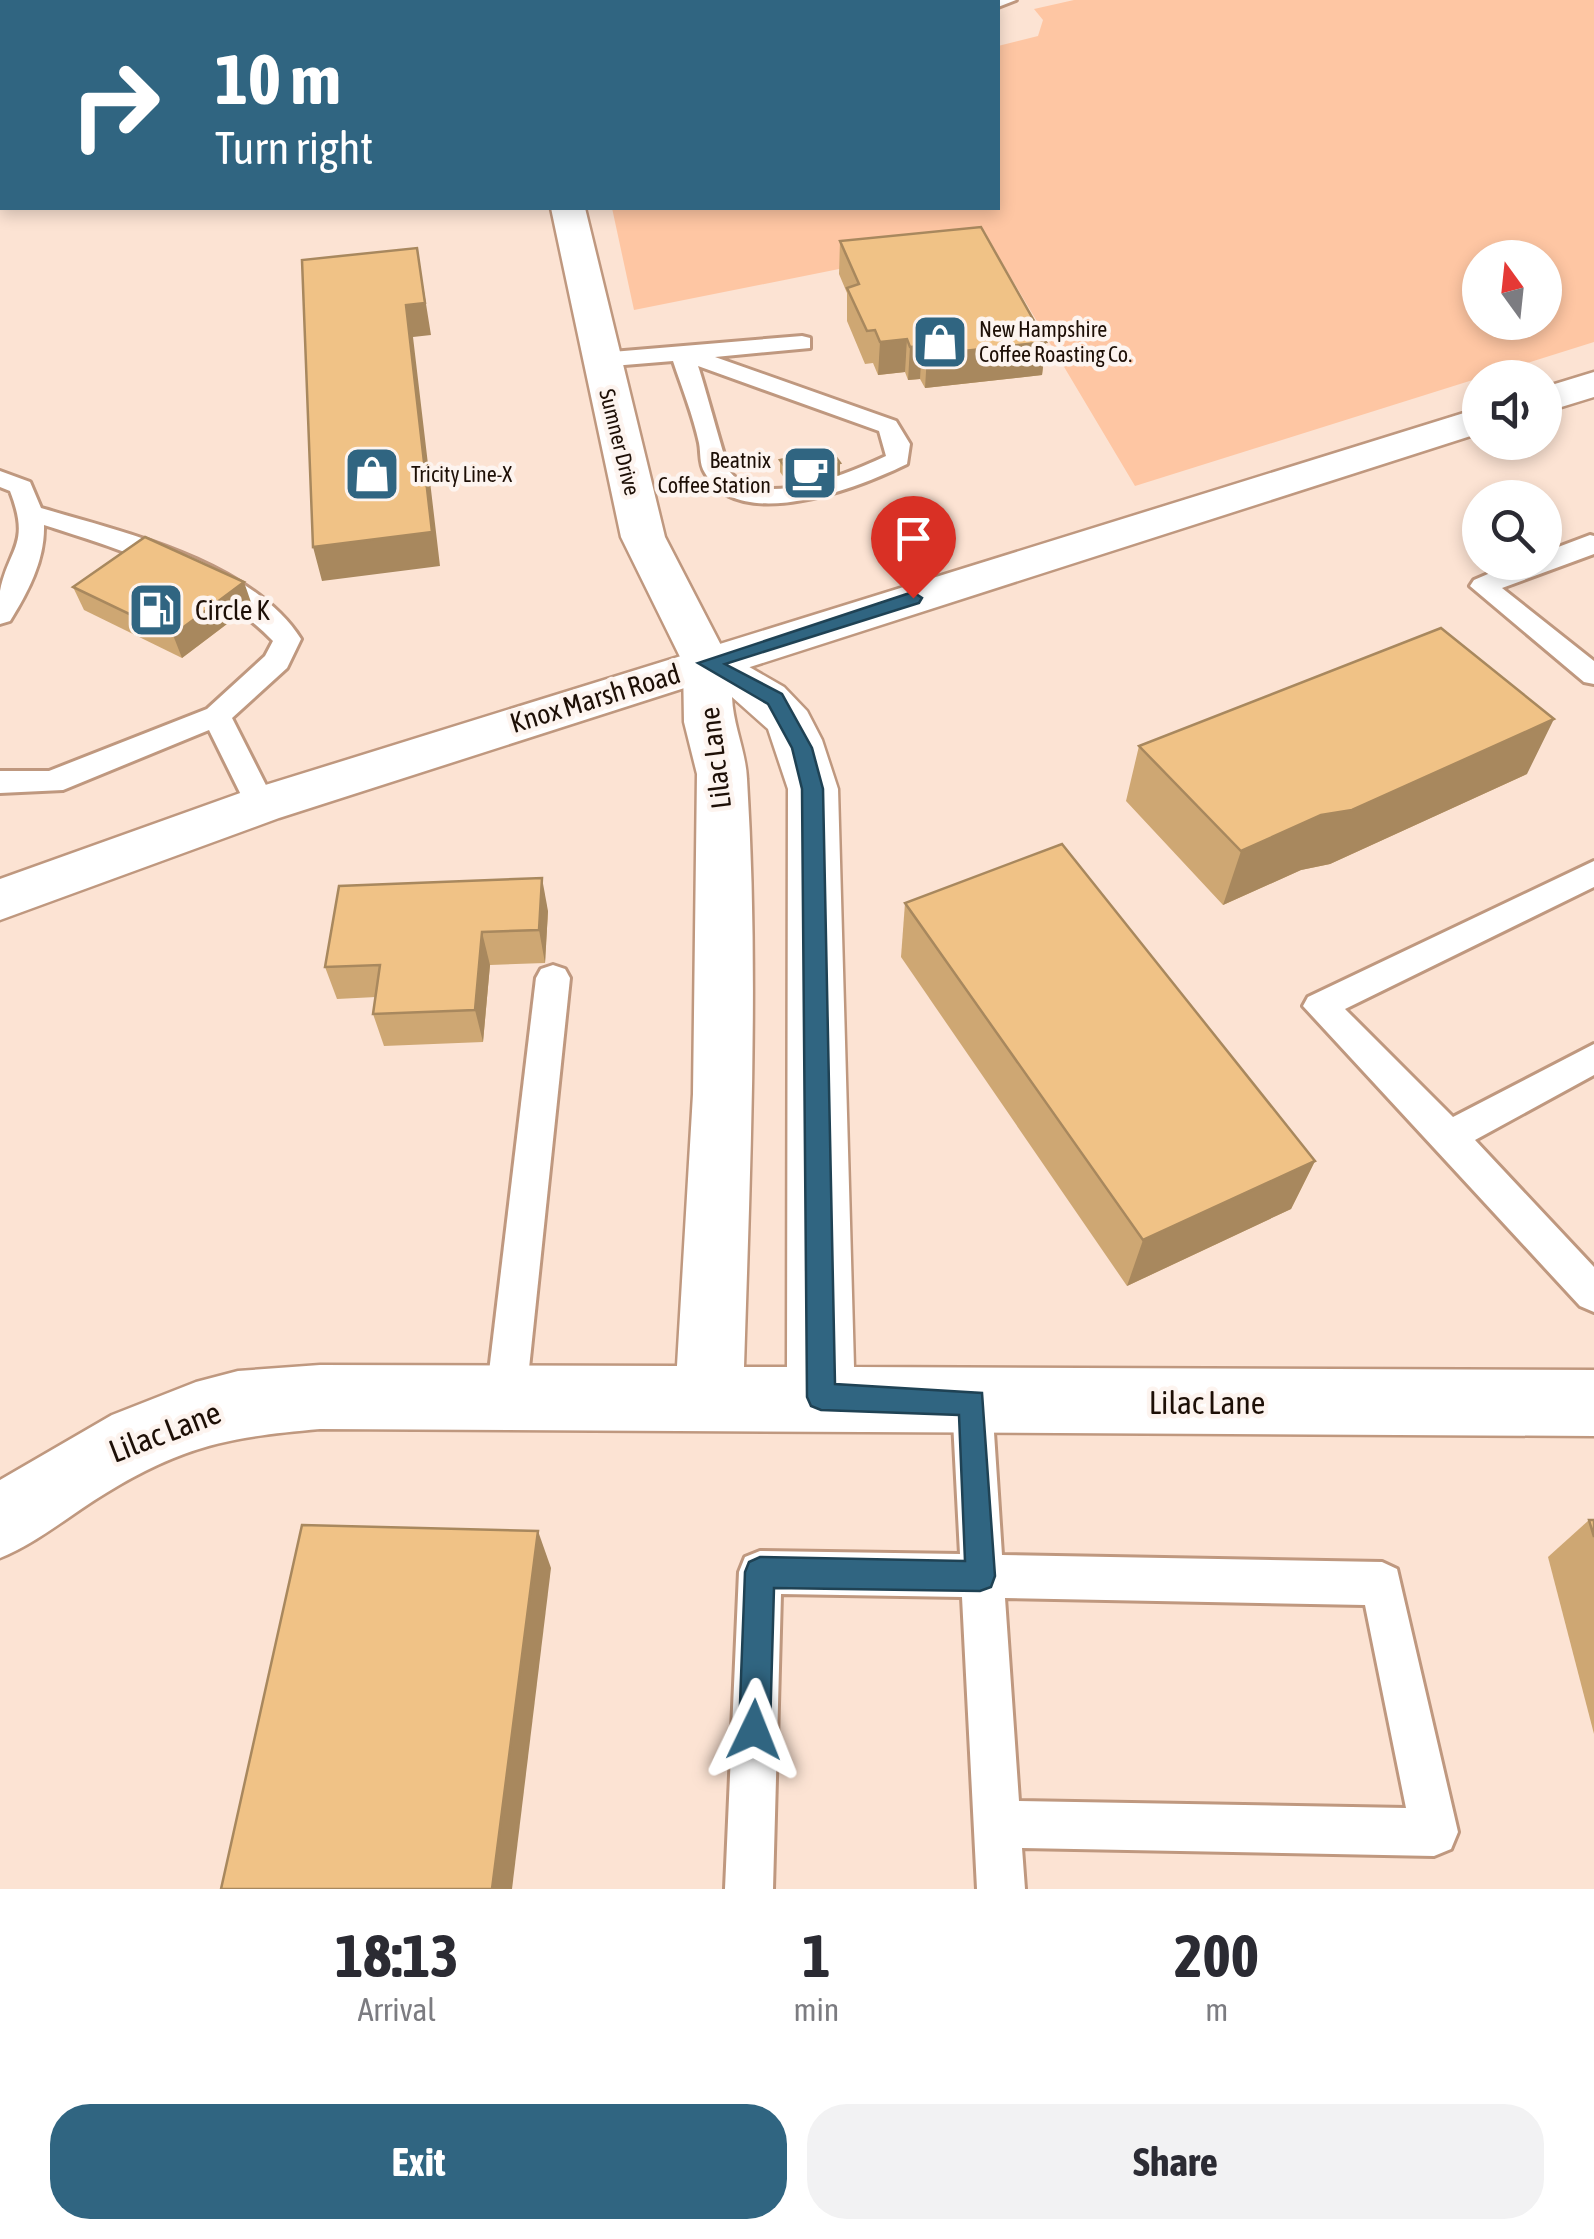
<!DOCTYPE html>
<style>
body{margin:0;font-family:"Asap Condensed",sans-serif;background:#f2f2f3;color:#2b2b33;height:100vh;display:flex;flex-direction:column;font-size:38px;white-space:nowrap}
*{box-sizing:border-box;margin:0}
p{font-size:32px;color:#7c7c81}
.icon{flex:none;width:55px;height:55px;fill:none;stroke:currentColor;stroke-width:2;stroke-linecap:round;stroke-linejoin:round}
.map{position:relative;height:1889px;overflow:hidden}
.drawer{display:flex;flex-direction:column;background:#fff;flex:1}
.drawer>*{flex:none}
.top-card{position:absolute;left:0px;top:0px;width:1000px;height:210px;box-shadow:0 5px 15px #0003;background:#306581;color:#fff;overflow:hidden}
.needle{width:65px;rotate:345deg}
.fabs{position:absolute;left:1462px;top:240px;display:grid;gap:20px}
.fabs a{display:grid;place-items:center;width:100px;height:100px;border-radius:50%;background:#fff;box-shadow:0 5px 15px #0003;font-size:50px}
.pin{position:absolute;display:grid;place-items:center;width:85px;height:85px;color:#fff;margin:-102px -42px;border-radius:50% 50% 50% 0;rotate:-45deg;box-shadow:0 0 10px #0007}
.pin .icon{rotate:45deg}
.me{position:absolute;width:110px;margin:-55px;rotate:2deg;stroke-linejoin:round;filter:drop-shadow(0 0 8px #0008)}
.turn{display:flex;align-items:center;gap:35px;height:210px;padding:0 50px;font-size:45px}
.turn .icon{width:130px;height:130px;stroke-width:2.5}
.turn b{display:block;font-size:70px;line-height:85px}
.eta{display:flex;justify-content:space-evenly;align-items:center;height:170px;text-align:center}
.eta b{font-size:60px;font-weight:700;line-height:70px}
.button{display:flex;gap:20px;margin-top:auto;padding:20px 50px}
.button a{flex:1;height:115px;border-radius:40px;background:#306581;color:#fff;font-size:40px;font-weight:700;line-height:115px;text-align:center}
.button a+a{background:#f2f2f3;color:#2b2b33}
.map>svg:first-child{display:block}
</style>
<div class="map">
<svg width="1594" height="1889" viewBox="0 0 1594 1889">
<rect width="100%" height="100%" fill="#fce3d3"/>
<!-- green -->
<path fill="#fec6a3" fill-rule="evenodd" d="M1074,0h520v342l-459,144 -140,-235 -146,16 -215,43 -22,-102h386v-162l40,-10 5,-16 -9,-11zM1480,258h65v64h-65z"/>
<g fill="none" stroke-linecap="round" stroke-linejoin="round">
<!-- service casing -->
<g stroke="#bf987f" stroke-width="6">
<g id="service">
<polygon points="5,0 25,0 26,2 6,2"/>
<polygon points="445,0 462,0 463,2 446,2"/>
<polygon points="684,0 711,0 712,2 685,2"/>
<polygon points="989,0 1016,0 998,7"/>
<path d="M802,336l8,2v10l-95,9 181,64 14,23 -3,20c-47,23 -168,71 -202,9 -6,-9 -4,-20 -6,-30 -6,-28 -17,-55 -26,-82l-73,6 -11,-7 11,-7zM698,366l181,65 7,25c-36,17 -125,55 -156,16 -4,-6 -26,-90 -32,-106z"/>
<path d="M0,471l30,11 11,26c82,24 211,54 260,131l-14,29 -55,50 44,87 -4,8h-22l-41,-83 -146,60 -63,3v-22h49l158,-62 58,-53 8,-15c-64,-65 -145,-89 -229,-116 1,35 -16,67 -34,96l-10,3c0,-10 0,-23 0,-33 9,-44 31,-46 10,-100l-10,-4z"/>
<polygon points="1590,535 1594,536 1594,554 1502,588 1594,661 1594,684 1584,682 1470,586 1474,580 1516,562 1545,562 1545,552"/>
<polygon points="1594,861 1594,887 1345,1009 1453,1117 1594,1044 1594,1075 1475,1140 1594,1267 1594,1312 1580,1306 1303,1006 1308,997"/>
<polygon points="553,965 565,969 570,978 526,1397 520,1411 506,1416 492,1411 486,1397 536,978 541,969"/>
<path d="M972,1383l14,5 6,14 10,153 380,7 15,7 61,263 -7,17 -17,7 -412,-8 3,41h-48l-15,-292 -181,-3 -8,295h-48l14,-317 6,-15 15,-6 200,3 -8,-152 6,-14zM1005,1598l360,7 41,203 -387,-7z"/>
</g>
</g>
<!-- minor casing -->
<g stroke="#bf987f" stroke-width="5">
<path id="minor" d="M551,208h34l80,329 60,116 59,34 23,24 15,29 16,49 16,578 740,3v66l-1274,-7c-89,8 -136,16 -214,64 -35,21 -67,49 -106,65v-78l112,-65 84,-33 42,-11 82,-6 357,1 16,-272 4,-320 -13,-52 -1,-59 -62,-126zM732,697l36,32 20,60 -1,578h-43c6,-196 15,-393 3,-588 -1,-28 -14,-53 -15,-82z"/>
</g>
<!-- secondary casing -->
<g stroke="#bf987f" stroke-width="5">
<g id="secondary">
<polygon points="1594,372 1594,397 1545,412 1545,387"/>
<polygon points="1480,408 1480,433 279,818 0,920 0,879 243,792"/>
</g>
</g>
<!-- service -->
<use href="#service" fill="#fff" fill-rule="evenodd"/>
<!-- minor -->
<use href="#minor" fill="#fff" fill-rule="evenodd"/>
<!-- secondary -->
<use href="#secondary" fill="#fff" fill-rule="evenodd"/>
</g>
<!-- wall -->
<g fill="#cea773">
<polygon points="840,241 1046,342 1042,375 925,388 920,379 908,380 905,372 878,375 873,363 865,364 847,321 847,293 839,274"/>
<polygon points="780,460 840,475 790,486 780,472"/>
<polygon points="73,587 252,605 182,658 84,610"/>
<polygon points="1139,746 1527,774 1330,864 1301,870 1223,905 1126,801"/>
<polygon points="905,903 1315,1161 1291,1209 1127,1286 901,957"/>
<polygon points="548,911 545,963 490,965 483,1042 384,1046 373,1014 376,997 337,999 325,967"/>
<polygon points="1589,1520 1594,1520 1594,1734 1548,1557"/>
</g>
<!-- shaded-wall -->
<g fill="#a8885e">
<polygon points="0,0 6,0 7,2 2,2 2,29 0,30"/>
<polygon points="417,248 431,335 413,337 440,566 322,581 313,547 406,305"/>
<polygon points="907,339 905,372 878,375 880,342"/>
<polygon points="1046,342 1042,375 925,388 927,355"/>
<polygon points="922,346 920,379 908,380 910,347"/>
<polygon points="840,463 840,475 790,486 790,474"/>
<polygon points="244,582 252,605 182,658 173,635"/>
<polygon points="1554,719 1527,774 1330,864 1301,870 1223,905 1241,851 1321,815"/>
<polygon points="542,878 548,911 545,963 539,930"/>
<polygon points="482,932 490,965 483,1042 475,1010"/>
<polygon points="1315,1161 1291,1209 1127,1286 1143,1240"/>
<polygon points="538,1531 551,1568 512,1889 492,1889"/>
</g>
<!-- building -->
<g fill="#f0c286" stroke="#a8885e" stroke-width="2.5">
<polygon points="493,0 590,0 591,2 495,2"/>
<polygon points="981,227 1046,342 927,355 922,346 910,347 907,339 880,342 875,330 867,331 847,288 859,284 840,241"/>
<polygon points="417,248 425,303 406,305 432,532 313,547 302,260"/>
<polygon points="830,449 840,463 790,474 780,460"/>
<polygon points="145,537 244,582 173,635 73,587"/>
<polygon points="1441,628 1554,719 1352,810 1321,815 1241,851 1139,746"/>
<polygon points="1062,844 1315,1161 1143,1240 905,903"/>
<polygon points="542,878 539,930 482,932 475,1010 373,1014 380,965 325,967 339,886"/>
<polygon points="1589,1520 1594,1520 1594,1537"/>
<polygon points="302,1525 538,1531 492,1889 221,1889"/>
</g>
<!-- route -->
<polygon fill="#306581" stroke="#1f4254" stroke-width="2.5" points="913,592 922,598 919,603 725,664 782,694 812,748 823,789 835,1384 982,1393 995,1576 991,1587 980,1591 774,1588 770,1730 766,1742 754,1746 743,1742 739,1730 745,1572 749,1562 760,1557 965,1561 959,1415 821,1410 811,1406 807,1397 802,789 792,748 768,704 698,663"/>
<!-- icons -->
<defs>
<g id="shop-square" transform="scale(2.875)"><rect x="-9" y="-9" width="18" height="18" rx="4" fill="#306581" stroke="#fdf4ef"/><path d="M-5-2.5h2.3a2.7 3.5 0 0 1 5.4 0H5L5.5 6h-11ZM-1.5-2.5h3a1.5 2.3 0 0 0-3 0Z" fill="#fff"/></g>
<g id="cafe-square" transform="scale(2.875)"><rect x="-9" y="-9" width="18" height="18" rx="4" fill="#306581" stroke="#fdf4ef"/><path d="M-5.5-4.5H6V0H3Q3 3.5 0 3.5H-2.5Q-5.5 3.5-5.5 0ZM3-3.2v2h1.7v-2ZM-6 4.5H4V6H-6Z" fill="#fff"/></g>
<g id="fuel-square" transform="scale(2.875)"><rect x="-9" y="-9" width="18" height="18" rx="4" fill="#306581" stroke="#fdf4ef"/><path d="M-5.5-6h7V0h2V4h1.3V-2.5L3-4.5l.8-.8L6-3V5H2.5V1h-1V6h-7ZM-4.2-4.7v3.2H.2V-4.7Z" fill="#fff"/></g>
</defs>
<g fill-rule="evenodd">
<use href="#shop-square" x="940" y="342"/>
<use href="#cafe-square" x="810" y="473"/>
<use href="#shop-square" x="372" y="474"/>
<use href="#fuel-square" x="156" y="610"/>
</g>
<g text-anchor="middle" stroke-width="9" stroke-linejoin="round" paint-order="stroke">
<!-- far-poi labels -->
<g font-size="22" fill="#1d0f06" stroke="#fdf4ef" text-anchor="start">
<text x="979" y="337">New Hampshire<tspan x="979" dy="25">Coffee Roasting Co.</tspan></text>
<text x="771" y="468" text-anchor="end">Beatnix<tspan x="771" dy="25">Coffee Station</tspan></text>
<text x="411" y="482">Tricity Line-X</text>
</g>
<!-- far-street labels -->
<g font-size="22" fill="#1d0f06" stroke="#fdf4ef">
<text transform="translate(620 442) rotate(76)" y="8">Sumner Drive</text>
</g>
<!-- poi labels -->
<g font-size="28" fill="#1d0f06" stroke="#fdf4ef" text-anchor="start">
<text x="195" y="620">Circle K</text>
</g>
<!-- street labels -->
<g font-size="28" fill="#1d0f06" stroke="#fdf4ef">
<text transform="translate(595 698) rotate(-17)" y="10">Knox Marsh Road</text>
<text transform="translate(715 758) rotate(-97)" y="10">Lilac Lane</text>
</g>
<!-- near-street labels -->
<g font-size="32" fill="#1d0f06" stroke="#fdf4ef">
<text x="1207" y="1414">Lilac Lane</text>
<text transform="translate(165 1432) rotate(-21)" y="11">Lilac Lane</text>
</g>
</g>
</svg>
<div class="fabs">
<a><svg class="needle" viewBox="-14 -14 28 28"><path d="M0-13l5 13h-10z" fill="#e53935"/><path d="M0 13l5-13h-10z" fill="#7c7c81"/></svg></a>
<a><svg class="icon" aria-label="sound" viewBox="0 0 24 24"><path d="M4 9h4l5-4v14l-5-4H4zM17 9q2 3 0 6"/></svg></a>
<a><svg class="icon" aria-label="search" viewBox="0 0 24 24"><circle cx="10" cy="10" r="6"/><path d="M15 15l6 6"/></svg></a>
</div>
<div class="pin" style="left:913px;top:598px;background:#d93025"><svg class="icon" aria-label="arrive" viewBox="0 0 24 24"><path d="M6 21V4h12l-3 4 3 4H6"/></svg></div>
<svg class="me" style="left:754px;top:1730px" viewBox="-20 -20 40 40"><path d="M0-17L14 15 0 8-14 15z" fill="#306581" stroke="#fff" stroke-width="4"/></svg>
<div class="top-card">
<div class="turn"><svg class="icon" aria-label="right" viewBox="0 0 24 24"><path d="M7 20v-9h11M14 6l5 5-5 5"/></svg><div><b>10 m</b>Turn right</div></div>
</div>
</div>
<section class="drawer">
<div class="eta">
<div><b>18:13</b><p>Arrival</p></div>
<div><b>1</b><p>min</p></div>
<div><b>200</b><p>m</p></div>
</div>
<div class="button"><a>Exit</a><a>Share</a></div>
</section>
